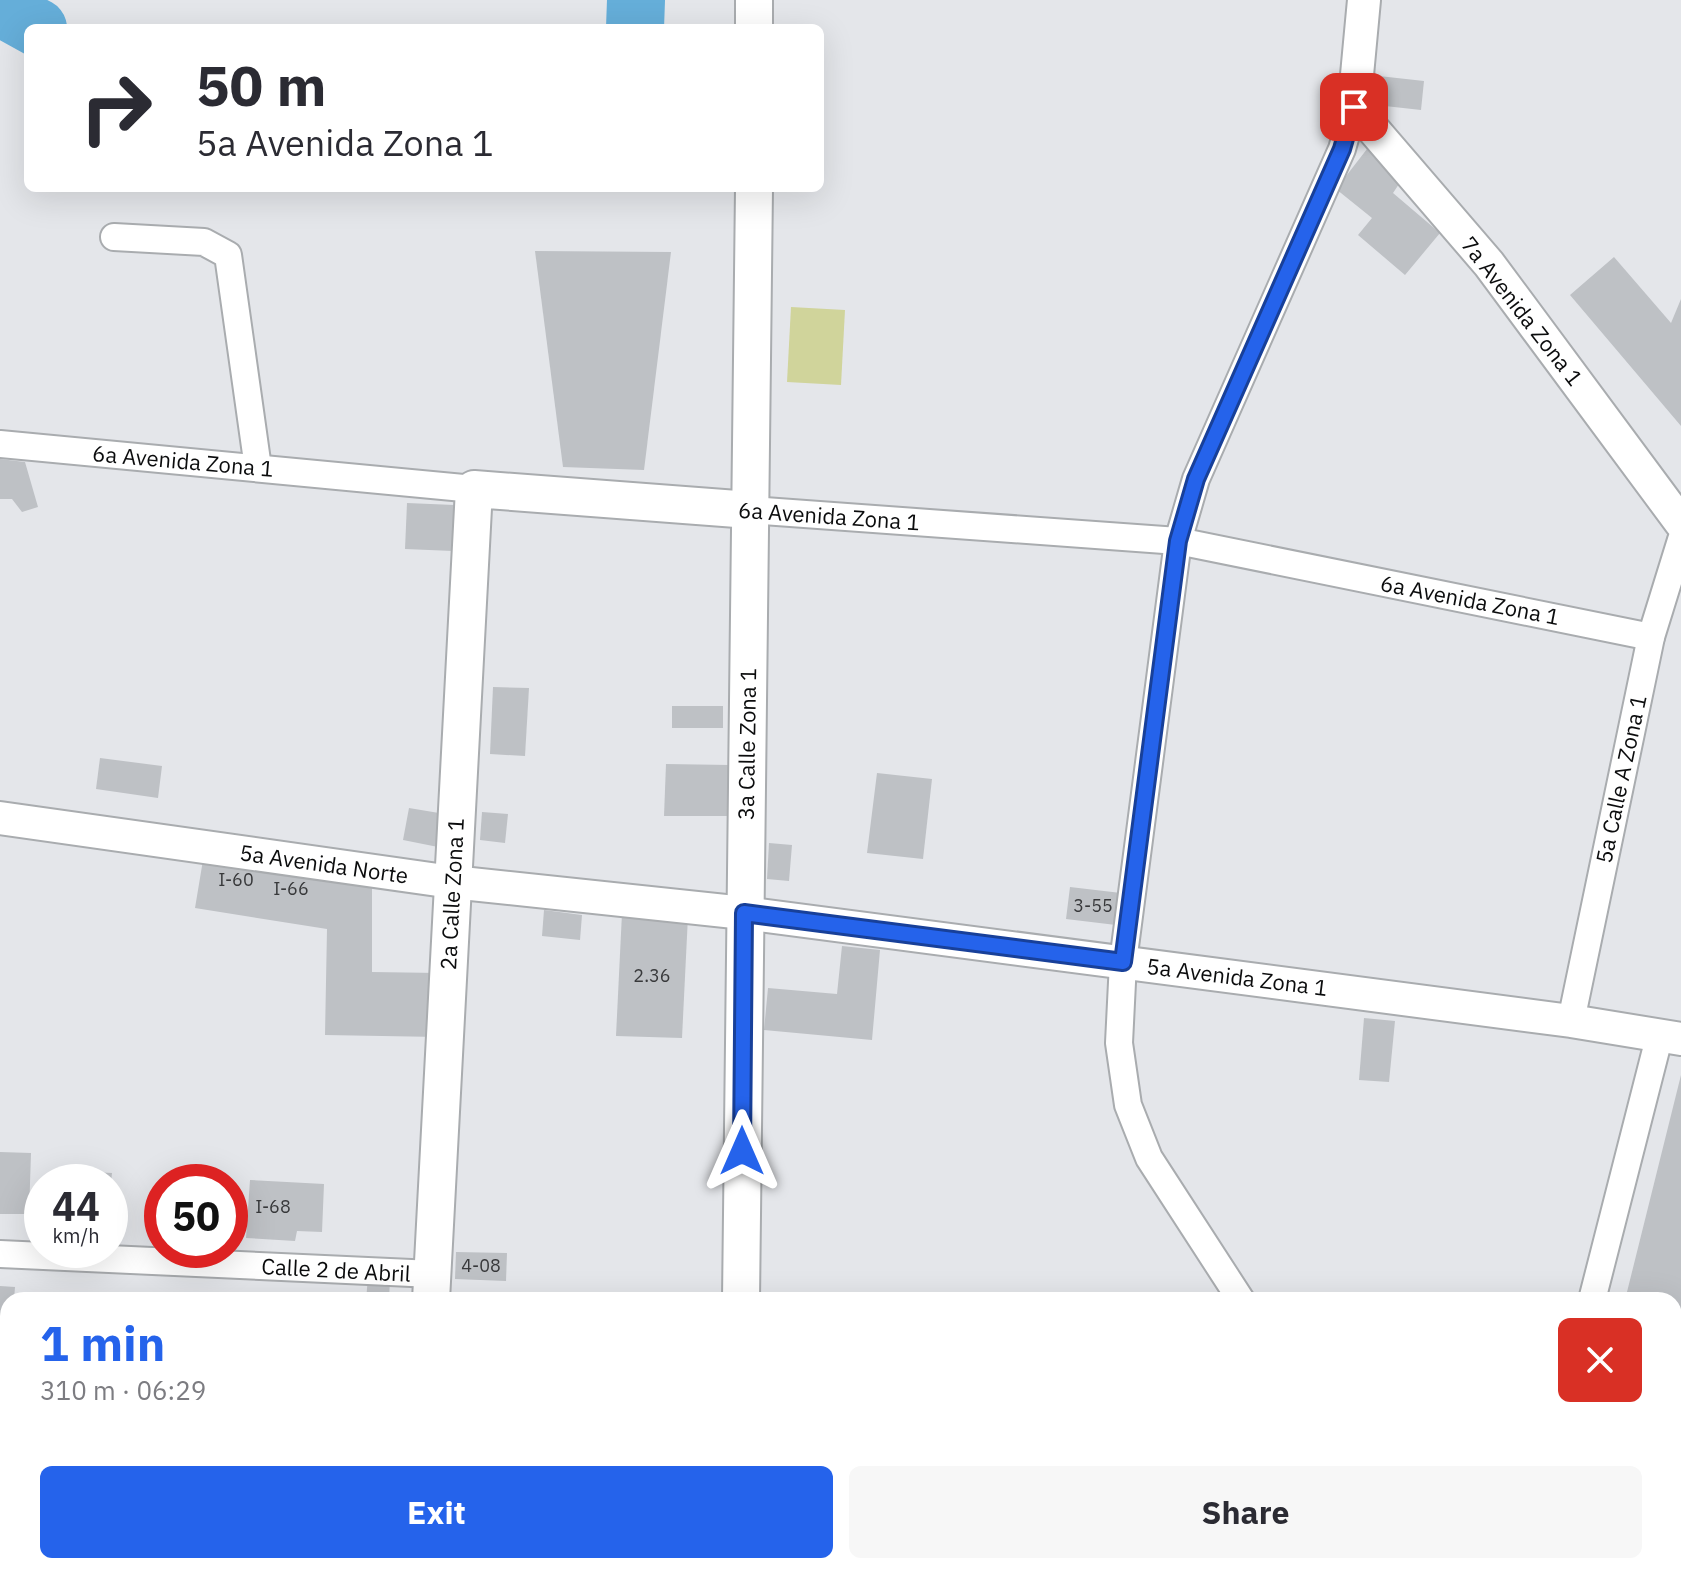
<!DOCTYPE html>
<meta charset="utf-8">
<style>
body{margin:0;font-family:"IBM Plex Sans",sans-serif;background:#f7f7f7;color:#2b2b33;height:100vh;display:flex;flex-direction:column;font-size:30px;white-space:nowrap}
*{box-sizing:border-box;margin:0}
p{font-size:26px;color:#7c7c81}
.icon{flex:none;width:44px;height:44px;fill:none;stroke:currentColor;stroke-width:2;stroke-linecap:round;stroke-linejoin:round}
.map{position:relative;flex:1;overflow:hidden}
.panel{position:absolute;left:0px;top:1292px;width:1682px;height:282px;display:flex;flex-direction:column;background:#fff;border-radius:24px 24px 0 0;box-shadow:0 8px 32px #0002}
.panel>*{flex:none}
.hud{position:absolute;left:24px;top:24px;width:800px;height:168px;border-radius:12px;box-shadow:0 8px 32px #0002;background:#fff;color:#2b2b33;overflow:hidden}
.speed{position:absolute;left:24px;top:1164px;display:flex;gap:16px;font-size:40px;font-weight:700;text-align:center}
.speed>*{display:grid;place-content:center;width:104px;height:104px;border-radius:50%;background:#fff;box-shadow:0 8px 32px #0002;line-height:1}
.speed small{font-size:20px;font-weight:400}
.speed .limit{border:12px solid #d22;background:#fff;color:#111}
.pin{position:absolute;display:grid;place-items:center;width:68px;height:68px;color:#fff;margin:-34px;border-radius:16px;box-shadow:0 4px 12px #0006}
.me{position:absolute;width:88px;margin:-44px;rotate:0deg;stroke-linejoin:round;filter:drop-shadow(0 0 6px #0008)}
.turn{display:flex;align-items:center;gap:28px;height:168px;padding:0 40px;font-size:36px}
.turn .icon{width:104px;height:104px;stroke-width:2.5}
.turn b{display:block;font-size:56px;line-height:68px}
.round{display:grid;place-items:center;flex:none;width:84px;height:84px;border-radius:12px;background:#f7f7f7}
.head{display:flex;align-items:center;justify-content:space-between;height:136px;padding:0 40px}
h1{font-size:48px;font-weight:700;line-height:60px;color:#2563eb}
.action{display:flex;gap:16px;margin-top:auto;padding:16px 40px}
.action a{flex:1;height:92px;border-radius:12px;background:#2563eb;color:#fff;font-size:32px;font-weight:700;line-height:92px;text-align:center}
.action a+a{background:#f7f7f7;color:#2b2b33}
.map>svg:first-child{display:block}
</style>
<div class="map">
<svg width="1681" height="1573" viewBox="0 0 1681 1573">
<rect width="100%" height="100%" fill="#e4e6ea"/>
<!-- green -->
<polygon fill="#d0d49b" points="791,307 845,310 841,385 787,382"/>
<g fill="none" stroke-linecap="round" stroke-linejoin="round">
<!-- river -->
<g stroke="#65aed9" stroke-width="58">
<polyline points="0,7 38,28"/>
<polyline points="635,28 636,0"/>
</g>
</g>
<!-- building -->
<g fill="#bec1c5">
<polygon points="1379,76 1424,81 1421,110 1376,105"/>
<polygon points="1367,149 1403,178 1393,193 1440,233 1405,275 1358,235 1372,218 1336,189"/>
<polygon points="535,251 671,252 644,470 563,467"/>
<polygon points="1614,257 1671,323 1681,299 1681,426 1570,295"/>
<polygon points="0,459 25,462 38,507 22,512 12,499 0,499"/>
<polygon points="407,503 454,505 453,551 405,549"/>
<polygon points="493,687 529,688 525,756 490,754"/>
<rect x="672" y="706" width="51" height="22"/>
<polygon points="100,758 162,766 158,798 96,789"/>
<polygon points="666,764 730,765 729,816 664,816"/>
<polygon points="877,773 932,779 923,859 867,853"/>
<polygon points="409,808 445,814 438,847 403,840"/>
<polygon points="482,812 508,814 505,843 480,840"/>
<polygon points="769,843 792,845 789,881 767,879"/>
<polygon points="203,860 372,884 372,972 439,973 439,1037 325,1035 327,929 195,908"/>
<polygon points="1070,887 1121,893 1116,925 1066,919"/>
<polygon points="544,910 582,915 580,940 542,936"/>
<polygon points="622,913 688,916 682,1038 616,1036"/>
<polygon points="842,946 880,950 872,1040 764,1030 768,988 837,994"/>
<polygon points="1364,1018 1395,1021 1389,1082 1359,1080"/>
<polygon points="1681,1075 1681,1384 1674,1385 1674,1300 1625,1300"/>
<polygon points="0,1152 31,1153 29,1214 0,1214"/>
<polygon points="56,1170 112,1173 111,1182 56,1182"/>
<polygon points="250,1180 324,1184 322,1232 297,1231 295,1241 246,1238"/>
<polygon points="456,1252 507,1253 506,1281 455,1279"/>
<polygon points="368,1277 390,1279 389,1300 366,1300"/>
<polygon points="0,1286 15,1287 14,1300 8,1300 8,1357 0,1356"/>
</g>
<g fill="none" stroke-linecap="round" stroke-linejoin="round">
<!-- minor casing -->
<g stroke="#a9acaf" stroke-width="30">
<g id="minor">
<polyline points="114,237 204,242 228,255 258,468"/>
<polyline points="0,444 474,489"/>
<polyline points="750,510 1178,541 1651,637"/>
<polyline points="1571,1021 1651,637 1681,540"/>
<polyline points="0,1254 433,1274"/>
<polyline points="1241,1300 1149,1158 1128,1105 1119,1043 1123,962 1178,541 1196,479 1342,149 1354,107"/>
<polyline points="1592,1300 1660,1034"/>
<polyline points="1674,1407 1681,1407"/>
<polyline points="0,1490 8,1490"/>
<polyline points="1033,1566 1033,1573"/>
<polyline points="1439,1566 1445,1573"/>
</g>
</g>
<!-- tertiary casing -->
<g stroke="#a9acaf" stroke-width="36">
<g id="tertiary">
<polyline points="1364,0 1354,107 1489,264 1681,523"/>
<polyline points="0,818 452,882 744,913 1571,1021 1681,1039"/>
</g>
</g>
<!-- secondary casing -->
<g stroke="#a9acaf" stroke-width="40">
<g id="secondary">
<polyline points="754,0 754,28"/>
<polyline points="431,1300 474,489 750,510"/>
<polyline points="741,1300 754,188"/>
<polyline points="407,1573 408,1566"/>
<polyline points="737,1573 738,1566"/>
</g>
</g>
<!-- minor -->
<use href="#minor" stroke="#fff" stroke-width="26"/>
<!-- tertiary -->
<use href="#tertiary" stroke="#fff" stroke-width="32"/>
<!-- secondary -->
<use href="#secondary" stroke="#fff" stroke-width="36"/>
</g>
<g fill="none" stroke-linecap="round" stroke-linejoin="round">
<!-- route casing -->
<g stroke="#184099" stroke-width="20">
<polyline id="route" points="742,1151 744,913 1123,962 1178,541 1196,479 1342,149 1354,107"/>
</g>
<!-- route -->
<use href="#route" stroke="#2563eb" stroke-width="14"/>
</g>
<g text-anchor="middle" stroke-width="7" stroke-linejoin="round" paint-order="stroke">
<!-- number labels -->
<g font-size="18" fill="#38393b">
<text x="236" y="886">I-60</text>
<text x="291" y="895">I-66</text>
<text x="1093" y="912">3-55</text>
<text x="652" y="982">2.36</text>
<text x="273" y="1213">I-68</text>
<text x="481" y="1272">4-08</text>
</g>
<!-- street labels -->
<g font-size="22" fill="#0b0c0d" stroke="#fff">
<text transform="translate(1522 311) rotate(52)" y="8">7a Avenida Zona 1</text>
<text transform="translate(183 461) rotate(5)" y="8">6a Avenida Zona 1</text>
<text transform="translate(829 516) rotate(4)" y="8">6a Avenida Zona 1</text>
<text transform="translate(1470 600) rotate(11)" y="8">6a Avenida Zona 1</text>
<text transform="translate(747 744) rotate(-89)" y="8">3a Calle Zona 1</text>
<text transform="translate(1621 779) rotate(-78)" y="8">5a Calle A Zona 1</text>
<text transform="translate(324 864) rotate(8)" y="8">5a Avenida Norte</text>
<text transform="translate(452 894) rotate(-87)" y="8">2a Calle Zona 1</text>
<text transform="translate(1237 977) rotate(7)" y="8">5a Avenida Zona 1</text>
<text transform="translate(336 1270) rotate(3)" y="8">Calle 2 de Abril</text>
</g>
</g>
</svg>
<div class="speed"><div>44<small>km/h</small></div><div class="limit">50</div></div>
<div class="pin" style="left:1354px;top:107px;background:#d93025"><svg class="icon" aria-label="arrive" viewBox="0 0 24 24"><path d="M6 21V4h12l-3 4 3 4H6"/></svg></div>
<svg class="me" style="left:742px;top:1151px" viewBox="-20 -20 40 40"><path d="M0-17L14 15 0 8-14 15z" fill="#2563eb" stroke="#fff" stroke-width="4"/></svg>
<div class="hud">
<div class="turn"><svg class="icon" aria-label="right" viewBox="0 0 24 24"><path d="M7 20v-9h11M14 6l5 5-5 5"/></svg><div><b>50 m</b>5a Avenida Zona 1</div></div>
</div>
<section class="panel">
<div class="head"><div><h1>1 min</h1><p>310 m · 06:29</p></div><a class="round" style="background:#d93025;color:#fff"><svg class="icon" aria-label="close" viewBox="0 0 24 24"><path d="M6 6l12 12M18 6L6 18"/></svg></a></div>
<div class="action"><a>Exit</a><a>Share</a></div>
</section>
</div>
